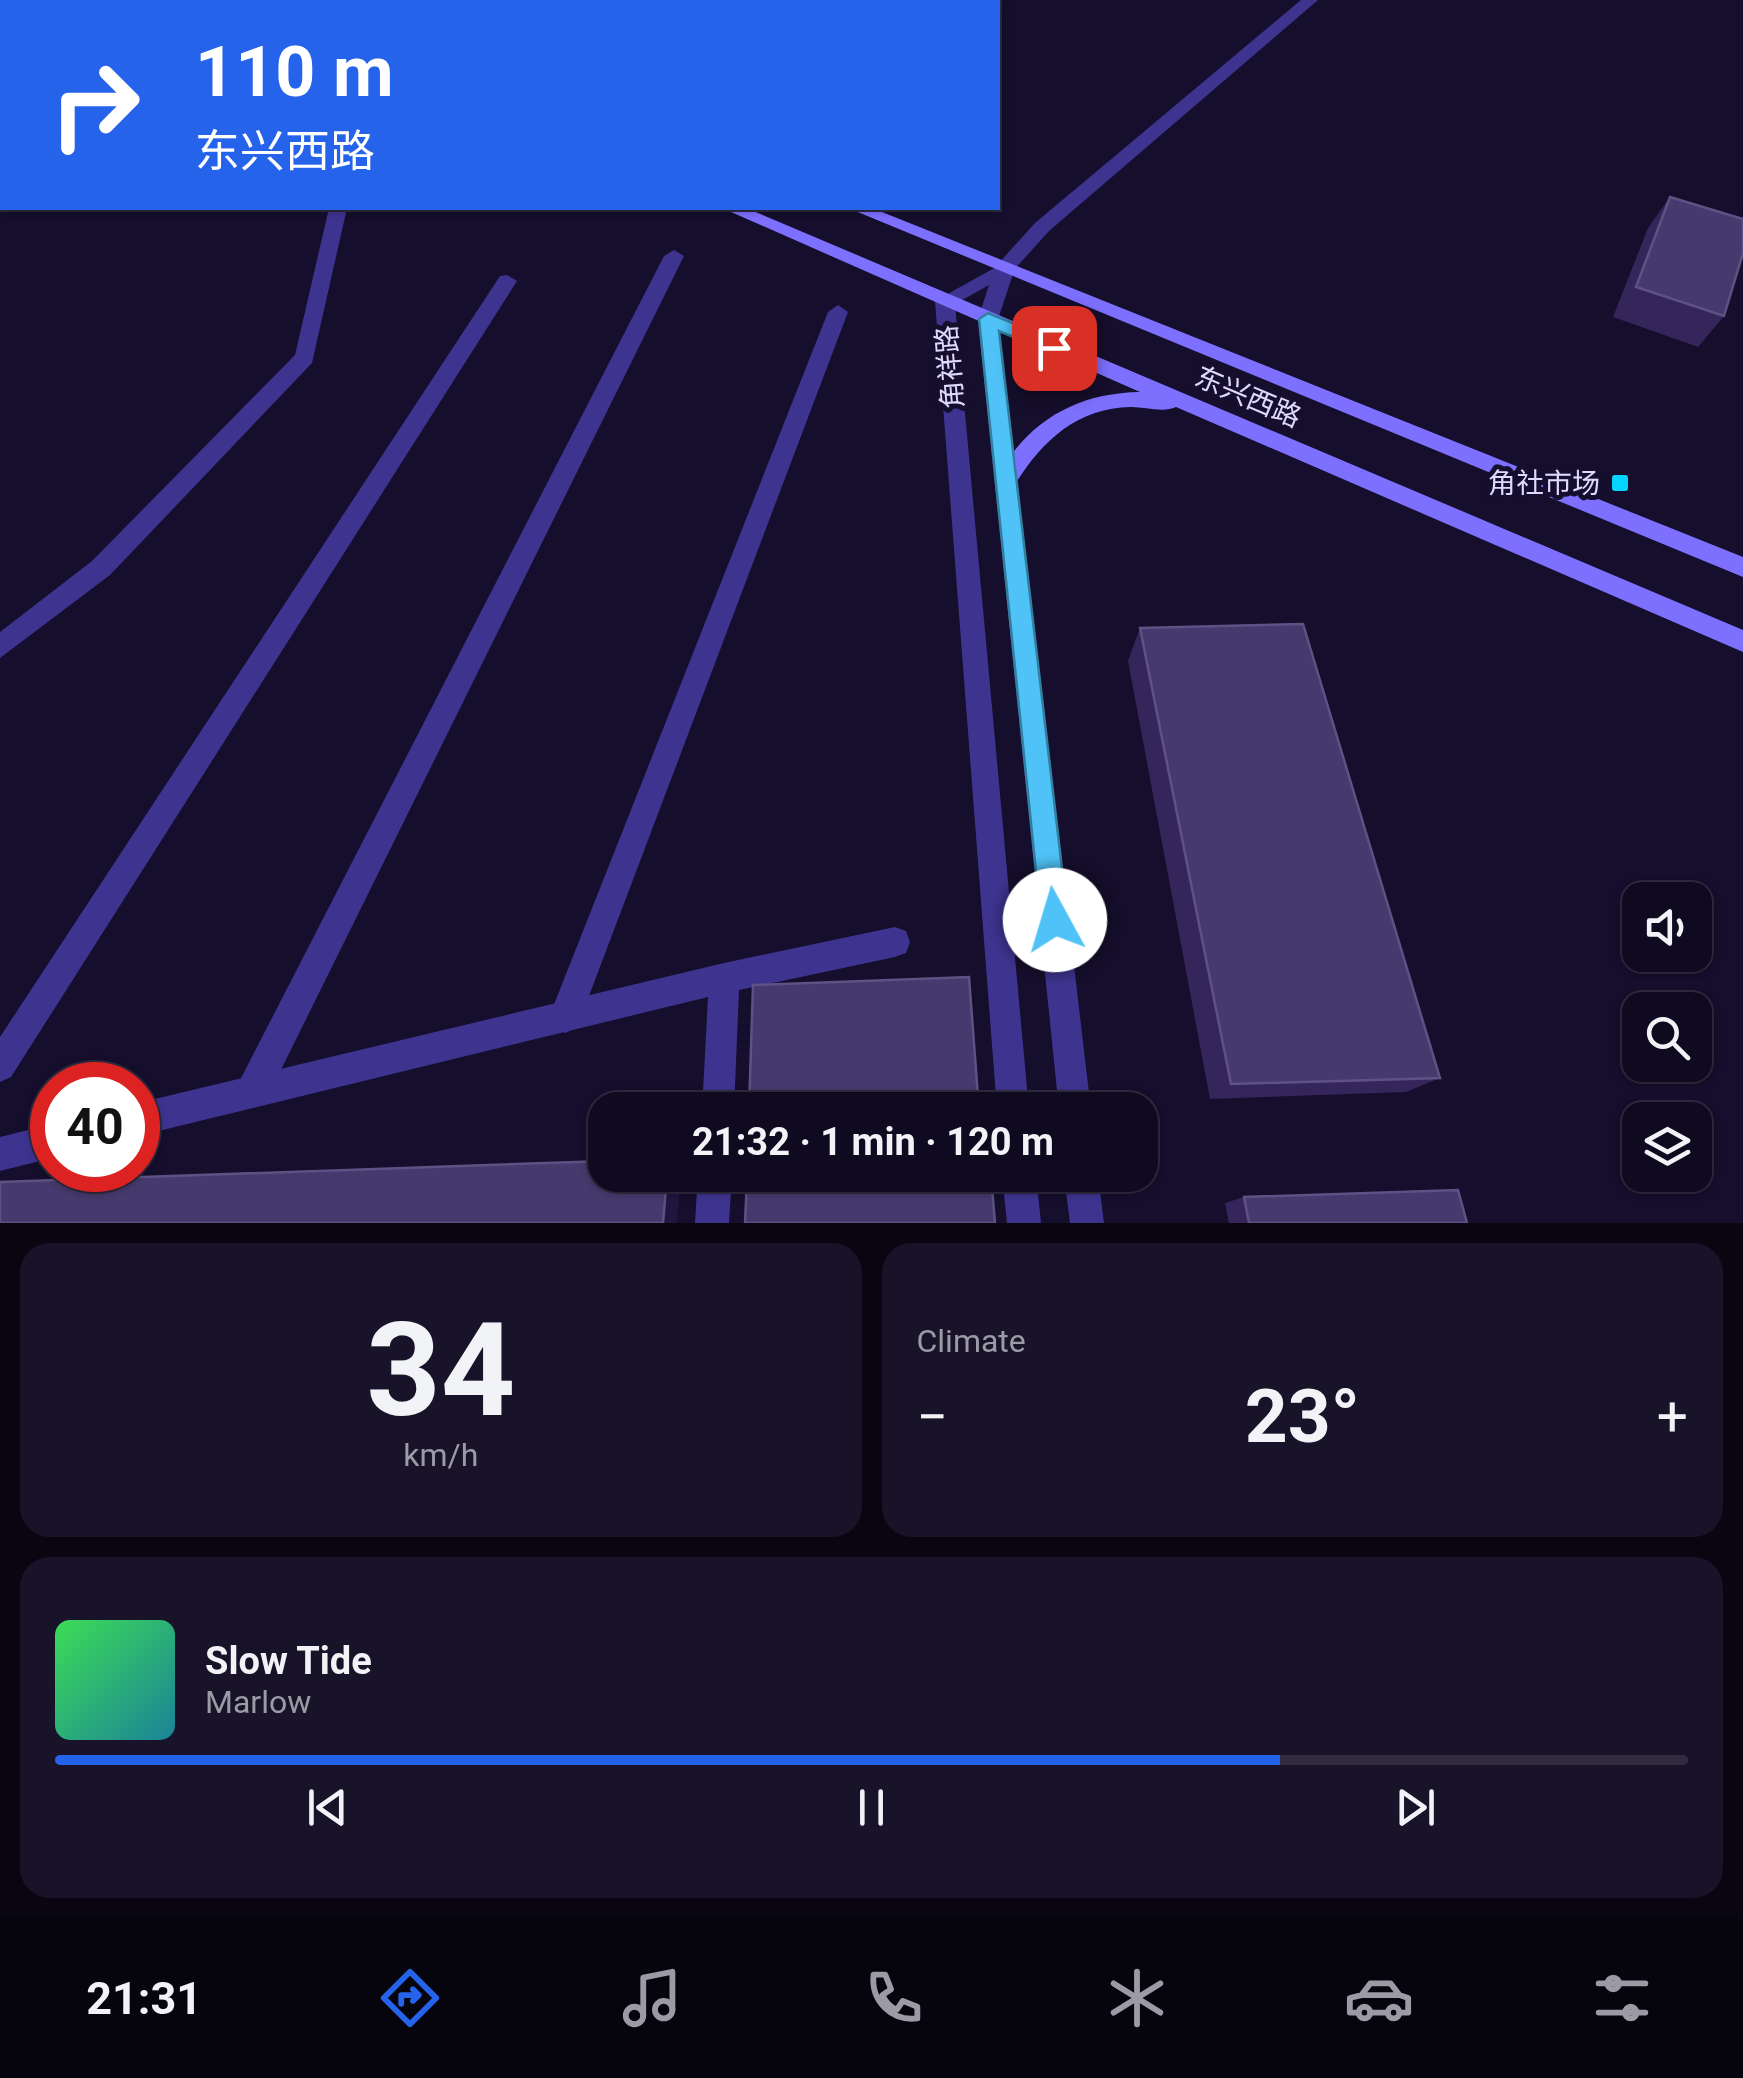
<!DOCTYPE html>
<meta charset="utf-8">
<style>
body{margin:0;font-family:Roboto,"Noto Sans SC",sans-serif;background:#19132a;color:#f1f3f6;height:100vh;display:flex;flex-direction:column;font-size:38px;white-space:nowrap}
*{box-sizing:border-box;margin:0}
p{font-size:32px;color:#9c9aa5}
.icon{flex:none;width:55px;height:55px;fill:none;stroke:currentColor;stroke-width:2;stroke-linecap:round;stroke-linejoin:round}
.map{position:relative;height:1223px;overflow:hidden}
.sheet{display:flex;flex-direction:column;gap:20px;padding:20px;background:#090612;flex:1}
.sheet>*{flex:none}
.top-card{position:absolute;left:0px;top:0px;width:1000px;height:210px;box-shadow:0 2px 8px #0004,0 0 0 2px #302b3f;background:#2563eb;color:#fff;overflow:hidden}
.controls{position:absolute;left:1622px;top:882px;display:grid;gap:20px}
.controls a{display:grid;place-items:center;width:90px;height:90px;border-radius:20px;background:#100a21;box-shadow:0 2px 8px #0004,0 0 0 2px #302b3f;font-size:50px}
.speed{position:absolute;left:30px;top:1062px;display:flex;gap:20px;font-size:50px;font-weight:700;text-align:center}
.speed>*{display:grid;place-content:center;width:130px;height:130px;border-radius:50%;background:#100a21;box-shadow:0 2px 8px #0004,0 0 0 2px #302b3f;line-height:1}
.speed .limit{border:15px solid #d22;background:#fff;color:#111}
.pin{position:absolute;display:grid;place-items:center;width:85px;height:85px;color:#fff;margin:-42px;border-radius:20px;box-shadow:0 5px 15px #0006}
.me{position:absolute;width:110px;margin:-55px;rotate:354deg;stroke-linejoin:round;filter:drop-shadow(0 0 8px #0008)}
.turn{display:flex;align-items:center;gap:35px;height:210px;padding:0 30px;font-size:45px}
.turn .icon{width:130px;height:130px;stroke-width:2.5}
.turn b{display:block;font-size:70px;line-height:85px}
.big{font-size:75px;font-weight:700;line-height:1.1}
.sheet .widget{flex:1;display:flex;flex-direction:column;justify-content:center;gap:15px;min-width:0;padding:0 35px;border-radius:30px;background:#19132a}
.sheet .dial{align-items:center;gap:0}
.dial b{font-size:130px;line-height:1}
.song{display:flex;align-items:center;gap:30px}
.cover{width:120px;height:120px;border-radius:15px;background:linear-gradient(135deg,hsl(130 70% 55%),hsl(190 70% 35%))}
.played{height:10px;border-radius:5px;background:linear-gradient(90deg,#2563eb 75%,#302b3f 75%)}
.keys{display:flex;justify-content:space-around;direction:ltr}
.heat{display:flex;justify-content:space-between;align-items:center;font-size:55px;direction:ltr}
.sheet .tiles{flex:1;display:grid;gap:20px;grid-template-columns:1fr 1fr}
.widget:last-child{grid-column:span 2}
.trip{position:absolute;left:588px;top:1092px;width:570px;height:100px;border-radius:30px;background:#100a21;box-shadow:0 2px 8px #0004,0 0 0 2px #302b3f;font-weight:700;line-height:100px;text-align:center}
.tab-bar{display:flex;height:160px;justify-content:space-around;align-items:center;background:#06040d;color:#9c9aa5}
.tab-bar .icon{width:70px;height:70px}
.tab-bar .selected{color:#2563eb}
.tab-bar b{font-size:45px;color:#f1f3f6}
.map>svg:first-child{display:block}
</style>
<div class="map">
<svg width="1743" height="1223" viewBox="0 0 1743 1223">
<rect width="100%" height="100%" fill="#150e2c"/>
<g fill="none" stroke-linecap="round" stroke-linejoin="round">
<g fill="#3e3490" fill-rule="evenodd">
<polygon points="674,250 684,256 264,1104 252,1108 240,1104 236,1092 240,1080 664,256"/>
<polygon points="507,275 517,281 11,1077 0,1082 0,1037 500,276"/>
<polygon points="838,305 848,312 581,1017 576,1028 565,1033 554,1028 549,1017 828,312"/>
</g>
<g fill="#3e3490" fill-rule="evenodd">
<polygon points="1301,0 1318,0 1049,231 1012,272 998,272 998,264 1035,223"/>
<polygon points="329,208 347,208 312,363 110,575 0,658 0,632 92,561 295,355"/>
<polygon points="895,927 906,931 910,942 906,953 895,957 739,990 734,1110 702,1110 708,997 138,1136 138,1103 724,963"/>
<polygon points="52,1124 52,1158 0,1171 0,1137"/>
<polygon points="698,1175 732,1175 729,1223 695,1223"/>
</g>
<g fill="#3e3490" fill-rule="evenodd">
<polygon points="240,0 259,0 261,2 242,2"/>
<polygon points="400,0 420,0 422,2 402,2"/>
<polygon points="1005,262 1015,268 998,319 1091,1110 1059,1110 978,319 989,285 955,304 1029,1110 997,1110 935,301"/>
<polygon points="1002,1175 1036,1175 1041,1223 1007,1223"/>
<polygon points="1064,1175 1098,1175 1104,1223 1070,1223"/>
</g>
<g fill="#7e70ff" fill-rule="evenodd">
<polygon points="293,0 312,0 314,2 295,2"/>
<polygon points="336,0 355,0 357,2 338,2"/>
<path d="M722,208h24l997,422v22l-567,-245c-13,6 -30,0 -45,0 -55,1 -90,35 -117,79h-16l-3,-6c31,-57 79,-87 145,-88z"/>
<polygon points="848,208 872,208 1743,557 1743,577"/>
</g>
</g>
<g fill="#34265b">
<polygon points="1670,197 1724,316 1698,347 1613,317 1648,228"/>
<polygon points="1140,628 1440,1078 1406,1092 1210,1099 1128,661"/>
<polygon points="1244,1197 1467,1223 1229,1223 1225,1203"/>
</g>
<polygon fill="#201441" points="667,1175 680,1175 677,1223 663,1223"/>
<g fill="#46396d" stroke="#5e5284" stroke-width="2.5">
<polygon points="1670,197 1743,219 1743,253 1724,316 1636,287"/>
<polygon points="1303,624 1440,1078 1231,1084 1140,628"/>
<polygon points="969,977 979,1110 749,1110 753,985"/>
<polygon points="605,1161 605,1175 667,1175 663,1223 0,1223 0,1182"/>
<polygon points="843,1175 991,1175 995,1223 745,1223 747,1179"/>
<polygon points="1458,1190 1467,1223 1249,1223 1244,1197"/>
</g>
<polygon fill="#4fc3f7" stroke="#337fa1" stroke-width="2.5" points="988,313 1061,343 1064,348 1054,354 999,331 1068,920 1064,930 1055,934 1045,930 1041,920 979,319"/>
<rect fill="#05d4ff" stroke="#150e2c" stroke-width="4" x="1610" y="473" width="20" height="20" rx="5"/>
<g text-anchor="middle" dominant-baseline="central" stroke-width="10" stroke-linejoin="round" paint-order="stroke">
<g font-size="28" fill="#e0d9ff" stroke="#150e2c">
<text transform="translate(950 367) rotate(-95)">角祥路</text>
<text transform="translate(1248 397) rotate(23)">东兴西路</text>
</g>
<g font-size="28" fill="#e0d9ff" stroke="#150e2c" text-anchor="end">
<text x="1600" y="483">角社市场</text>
</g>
</g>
</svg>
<div class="controls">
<a><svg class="icon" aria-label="sound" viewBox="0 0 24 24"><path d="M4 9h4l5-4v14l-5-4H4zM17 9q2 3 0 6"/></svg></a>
<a><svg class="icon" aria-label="search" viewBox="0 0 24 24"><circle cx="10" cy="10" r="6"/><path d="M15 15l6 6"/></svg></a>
<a><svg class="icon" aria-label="layers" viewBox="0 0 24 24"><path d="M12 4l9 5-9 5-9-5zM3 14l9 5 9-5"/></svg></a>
</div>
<div class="speed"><div class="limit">40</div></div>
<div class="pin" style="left:1054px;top:348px;background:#d93025"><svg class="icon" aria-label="arrive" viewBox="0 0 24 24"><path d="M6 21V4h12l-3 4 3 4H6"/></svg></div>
<svg class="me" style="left:1055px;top:920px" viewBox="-20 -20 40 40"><circle r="19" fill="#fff"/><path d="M0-13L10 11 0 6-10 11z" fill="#4fc3f7"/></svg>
<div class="trip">21:32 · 1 min · 120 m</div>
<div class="top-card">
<div class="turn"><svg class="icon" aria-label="right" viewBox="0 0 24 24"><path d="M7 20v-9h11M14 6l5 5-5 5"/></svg><div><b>110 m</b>东兴西路</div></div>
</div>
</div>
<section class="sheet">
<div class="tiles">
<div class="widget dial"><b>34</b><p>km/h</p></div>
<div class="widget"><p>Climate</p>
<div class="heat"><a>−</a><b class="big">23°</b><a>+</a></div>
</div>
<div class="widget">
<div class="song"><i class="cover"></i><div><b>Slow Tide</b><p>Marlow</p></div></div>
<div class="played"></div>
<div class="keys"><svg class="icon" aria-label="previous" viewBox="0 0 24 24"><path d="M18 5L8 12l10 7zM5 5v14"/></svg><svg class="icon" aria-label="pause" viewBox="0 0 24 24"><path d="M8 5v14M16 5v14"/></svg><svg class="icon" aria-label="next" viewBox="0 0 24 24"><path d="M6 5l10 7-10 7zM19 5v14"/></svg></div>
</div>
</div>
</section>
<nav class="tab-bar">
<b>21:31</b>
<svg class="icon selected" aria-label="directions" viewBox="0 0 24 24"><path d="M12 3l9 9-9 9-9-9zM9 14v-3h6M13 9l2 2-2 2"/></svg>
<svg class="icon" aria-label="music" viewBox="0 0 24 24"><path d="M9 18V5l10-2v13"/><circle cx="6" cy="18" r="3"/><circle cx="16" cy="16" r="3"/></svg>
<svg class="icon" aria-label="phone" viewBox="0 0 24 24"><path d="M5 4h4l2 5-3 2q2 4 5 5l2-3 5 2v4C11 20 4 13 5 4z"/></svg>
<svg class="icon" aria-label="climate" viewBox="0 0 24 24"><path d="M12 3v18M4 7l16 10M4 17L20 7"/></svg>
<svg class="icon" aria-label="car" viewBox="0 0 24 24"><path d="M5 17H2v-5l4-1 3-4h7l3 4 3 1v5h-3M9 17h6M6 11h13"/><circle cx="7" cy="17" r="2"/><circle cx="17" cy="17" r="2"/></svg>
<svg class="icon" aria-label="filters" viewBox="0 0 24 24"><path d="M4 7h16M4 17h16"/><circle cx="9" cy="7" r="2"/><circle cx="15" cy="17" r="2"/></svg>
</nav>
